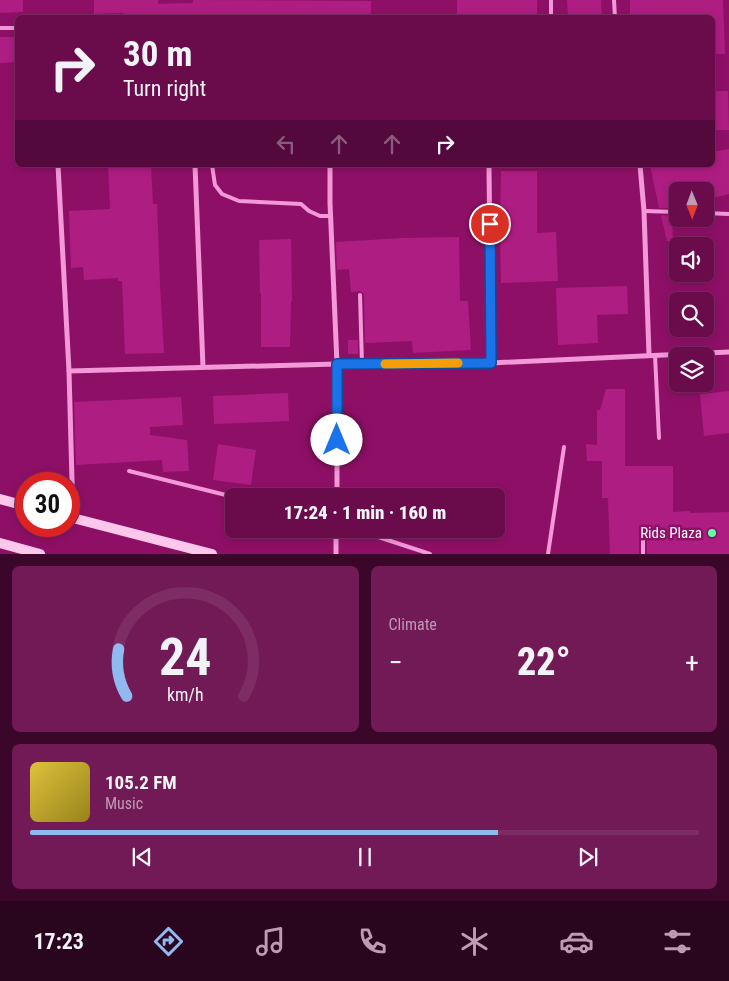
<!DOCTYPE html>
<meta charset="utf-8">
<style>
body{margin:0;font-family:"Roboto Condensed",sans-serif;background:#721a56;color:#f1f3f6;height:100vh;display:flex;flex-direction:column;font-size:19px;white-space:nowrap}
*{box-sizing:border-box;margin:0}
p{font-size:16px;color:#be9bb5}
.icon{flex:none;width:28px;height:28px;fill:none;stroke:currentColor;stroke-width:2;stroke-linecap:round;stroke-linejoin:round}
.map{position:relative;height:554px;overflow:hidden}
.drawer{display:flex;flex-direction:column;gap:12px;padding:12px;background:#3a072a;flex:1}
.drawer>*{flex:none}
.top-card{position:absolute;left:15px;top:15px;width:700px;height:152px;border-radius:8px;box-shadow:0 2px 8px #0003,0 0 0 1px #7d2c64;background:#6a0c4c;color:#f1f3f6;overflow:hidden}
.needle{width:32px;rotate:179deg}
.buttons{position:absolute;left:669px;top:182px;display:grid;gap:10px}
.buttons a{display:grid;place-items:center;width:45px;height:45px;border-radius:8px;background:#6a0c4c;box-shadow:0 2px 8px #0003,0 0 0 1px #7d2c64;font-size:25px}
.speed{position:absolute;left:15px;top:472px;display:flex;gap:10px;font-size:25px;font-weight:700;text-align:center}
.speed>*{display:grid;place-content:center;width:65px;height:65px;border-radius:50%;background:#6a0c4c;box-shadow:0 2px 8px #0003,0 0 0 1px #7d2c64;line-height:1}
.speed .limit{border:8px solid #d22;background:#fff;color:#111}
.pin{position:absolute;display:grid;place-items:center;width:42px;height:42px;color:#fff;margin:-21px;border:2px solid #fff;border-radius:50%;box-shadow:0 1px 5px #0007}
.me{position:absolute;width:55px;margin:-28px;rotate:0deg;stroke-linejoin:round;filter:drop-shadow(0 0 4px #0008)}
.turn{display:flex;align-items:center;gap:18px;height:105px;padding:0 25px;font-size:22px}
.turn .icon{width:65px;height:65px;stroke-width:2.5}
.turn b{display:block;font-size:35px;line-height:42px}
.lanes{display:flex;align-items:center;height:48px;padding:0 25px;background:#0003;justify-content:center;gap:25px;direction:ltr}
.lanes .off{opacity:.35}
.big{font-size:38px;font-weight:800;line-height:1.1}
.drawer .widget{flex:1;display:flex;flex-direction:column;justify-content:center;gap:8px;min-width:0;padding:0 18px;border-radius:8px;background:#721a56}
.drawer .dial{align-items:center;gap:0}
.dial svg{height:130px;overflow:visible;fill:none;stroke:#7d2c64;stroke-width:7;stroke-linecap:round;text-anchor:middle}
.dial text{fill:#f1f3f6;stroke:none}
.song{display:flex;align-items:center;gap:15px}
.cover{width:60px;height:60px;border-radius:8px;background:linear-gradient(135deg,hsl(50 70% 55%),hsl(50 70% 35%))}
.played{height:5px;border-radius:2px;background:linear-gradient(90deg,#90b9f0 70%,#7d2c64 70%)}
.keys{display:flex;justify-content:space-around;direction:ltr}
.heat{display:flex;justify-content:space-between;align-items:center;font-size:28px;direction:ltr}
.drawer .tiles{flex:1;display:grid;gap:12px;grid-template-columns:1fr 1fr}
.widget:last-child{grid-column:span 2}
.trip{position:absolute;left:225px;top:488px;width:280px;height:50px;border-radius:8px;background:#6a0c4c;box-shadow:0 2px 8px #0003,0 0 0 1px #7d2c64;font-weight:800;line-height:50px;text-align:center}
.menu{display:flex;height:80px;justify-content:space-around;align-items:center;background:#2a051e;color:#be9bb5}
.menu .icon{width:35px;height:35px}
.menu .active{color:#90b9f0}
.menu b{font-size:22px;color:#f1f3f6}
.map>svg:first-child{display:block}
</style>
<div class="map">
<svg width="729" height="554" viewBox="0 0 729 554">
<rect width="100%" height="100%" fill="#8e1066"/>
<g fill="#ae1d82">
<polygon points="0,0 23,0 23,12 0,13"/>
<polygon points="94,0 158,0 158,4 193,3 193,0 371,1 371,18 123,18 123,13 94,14"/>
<rect x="457" y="0" width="80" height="18"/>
<polygon points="567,0 601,0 602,18 568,18"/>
<polygon points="630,0 723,0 725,54 712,54 712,18 630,18"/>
<polygon points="0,37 18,37 18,62 0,63"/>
<polygon points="712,91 728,91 729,130 712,130"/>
<polygon points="729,149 729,194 705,200 705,191 678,191 678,206 672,208 659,208 650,165 712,165 712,152"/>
<polygon points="108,165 151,165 153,204 157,204 160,285 164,353 125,354 122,281 118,281 118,278 84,280 83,267 71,268 69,211 110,209"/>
<polygon points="501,171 537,171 537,233 556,232 558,281 501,283 500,234"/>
<polygon points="661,215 672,216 673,241 667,241"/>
<polygon points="459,237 460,301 468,301 471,350 413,353 412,341 365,343 364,294 360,291 351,292 349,269 337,270 336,242 404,238"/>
<polygon points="291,239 292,301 291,301 290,347 261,347 261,293 260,293 259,240"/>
<polygon points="627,286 628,314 597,315 598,343 558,345 556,288"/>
<rect x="348" y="340" width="10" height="14"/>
<polygon points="606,389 625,389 625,466 673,466 673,512 690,511 690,513 729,512 729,554 647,554 647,538 643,534 641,535 639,538 639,554 610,554 608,498 602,498 602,461 587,461 586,444 597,445 597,410 600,410"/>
<polygon points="729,391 729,433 704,436 700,394"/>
<polygon points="288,393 289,421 214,424 213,396"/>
<polygon points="181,397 183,425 150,427 150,435 187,440 189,471 163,472 162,460 76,465 74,402"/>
<polygon points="218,444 256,450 251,485 213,480"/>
</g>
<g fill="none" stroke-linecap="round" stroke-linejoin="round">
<g stroke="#f398d8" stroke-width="4">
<polyline points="551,0 551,18"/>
<polyline points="614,0 615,18"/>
<polyline points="0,28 18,28"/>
<polyline points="212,165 215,185 222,194 239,201 301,204 309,211 320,216 331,216"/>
<polyline points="644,211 678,212"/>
<polyline points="705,213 729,214"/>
<polyline points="360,295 362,364"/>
<polyline points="655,355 659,438"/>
<polyline points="129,471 234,497"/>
<polyline points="354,529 430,554"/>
<polyline points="643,538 643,554"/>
<polyline points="548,554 564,447"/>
</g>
<g stroke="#f398d8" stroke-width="5">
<polyline points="58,165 69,371 73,517"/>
<polyline points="195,165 203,367"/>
<polyline points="330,165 330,203 337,364 337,496"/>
<polyline points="489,165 491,363"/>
<polyline points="640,165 644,211 649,355"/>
<polyline points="69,371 337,364 491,363 729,352"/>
<polyline points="336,554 336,529"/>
</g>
<g stroke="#fdc7ec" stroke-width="10">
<polyline points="0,499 26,506"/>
<polyline points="69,517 212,554"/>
<polyline points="0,543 40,554"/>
</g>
</g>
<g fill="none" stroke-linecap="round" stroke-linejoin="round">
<g stroke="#114b97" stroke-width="12">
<polyline id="route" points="337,440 337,364 491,363 490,224"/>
</g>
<use href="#route" stroke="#1a73e8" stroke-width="9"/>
<polyline stroke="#f59e0b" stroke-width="9" points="385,364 458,363"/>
</g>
<circle fill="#5affa6" stroke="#8e1066" stroke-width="2" cx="712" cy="533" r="5"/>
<g text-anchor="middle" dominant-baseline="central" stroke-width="5" stroke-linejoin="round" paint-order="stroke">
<g font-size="15" fill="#fff" stroke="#8e1066" text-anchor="end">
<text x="702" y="533">Rids Plaza</text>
</g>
</g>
</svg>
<div class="buttons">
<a><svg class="needle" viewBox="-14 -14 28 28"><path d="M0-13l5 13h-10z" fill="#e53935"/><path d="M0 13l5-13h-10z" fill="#be9bb5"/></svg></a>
<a><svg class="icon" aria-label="sound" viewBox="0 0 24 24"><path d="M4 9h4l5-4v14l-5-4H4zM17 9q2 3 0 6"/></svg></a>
<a><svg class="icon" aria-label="search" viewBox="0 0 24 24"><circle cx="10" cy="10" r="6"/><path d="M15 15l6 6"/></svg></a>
<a><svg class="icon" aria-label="layers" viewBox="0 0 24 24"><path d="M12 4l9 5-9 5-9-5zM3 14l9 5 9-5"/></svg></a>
</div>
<div class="speed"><div class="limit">30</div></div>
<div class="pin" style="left:490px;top:224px;background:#d93025"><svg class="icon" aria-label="arrive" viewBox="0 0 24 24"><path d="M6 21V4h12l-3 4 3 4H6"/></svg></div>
<svg class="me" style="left:337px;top:440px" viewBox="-20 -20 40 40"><circle r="19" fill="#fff"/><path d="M0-13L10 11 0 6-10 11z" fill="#1a73e8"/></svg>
<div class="trip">17:24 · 1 min · 160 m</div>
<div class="top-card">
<div class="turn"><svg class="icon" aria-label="right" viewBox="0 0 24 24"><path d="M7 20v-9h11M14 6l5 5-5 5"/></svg><div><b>30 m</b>Turn right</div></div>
<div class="lanes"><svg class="icon off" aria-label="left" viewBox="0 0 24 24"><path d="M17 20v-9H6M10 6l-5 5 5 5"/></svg><svg class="icon off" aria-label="ahead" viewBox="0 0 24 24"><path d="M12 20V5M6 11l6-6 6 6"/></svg><svg class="icon off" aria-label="ahead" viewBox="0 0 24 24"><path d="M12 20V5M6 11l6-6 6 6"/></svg><svg class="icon" aria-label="right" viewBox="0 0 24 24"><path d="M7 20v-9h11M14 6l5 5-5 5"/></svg></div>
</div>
</div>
<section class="drawer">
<div class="tiles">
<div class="widget dial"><svg viewBox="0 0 100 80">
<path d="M14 69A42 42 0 1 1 86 69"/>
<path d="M14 69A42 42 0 0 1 9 40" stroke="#90b9f0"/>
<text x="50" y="56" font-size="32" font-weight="700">24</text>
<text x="50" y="72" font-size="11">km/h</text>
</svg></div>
<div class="widget"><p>Climate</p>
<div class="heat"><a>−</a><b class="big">22°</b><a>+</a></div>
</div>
<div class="widget">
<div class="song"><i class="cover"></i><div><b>105.2 FM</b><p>Music</p></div></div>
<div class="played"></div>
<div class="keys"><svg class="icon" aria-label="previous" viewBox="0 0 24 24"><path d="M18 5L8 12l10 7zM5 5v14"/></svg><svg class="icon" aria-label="pause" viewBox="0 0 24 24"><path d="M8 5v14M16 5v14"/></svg><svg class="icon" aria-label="next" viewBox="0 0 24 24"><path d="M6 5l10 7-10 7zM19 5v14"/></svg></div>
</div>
</div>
</section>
<nav class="menu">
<b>17:23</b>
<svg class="icon active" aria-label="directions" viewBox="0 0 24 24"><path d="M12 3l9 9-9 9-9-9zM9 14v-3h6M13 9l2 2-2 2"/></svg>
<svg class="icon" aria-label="music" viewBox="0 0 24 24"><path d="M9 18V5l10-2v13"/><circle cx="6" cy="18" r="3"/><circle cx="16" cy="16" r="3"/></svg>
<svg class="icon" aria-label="phone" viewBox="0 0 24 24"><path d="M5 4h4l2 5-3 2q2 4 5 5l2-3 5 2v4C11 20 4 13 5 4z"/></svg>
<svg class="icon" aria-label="climate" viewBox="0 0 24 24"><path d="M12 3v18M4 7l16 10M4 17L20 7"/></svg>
<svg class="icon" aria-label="car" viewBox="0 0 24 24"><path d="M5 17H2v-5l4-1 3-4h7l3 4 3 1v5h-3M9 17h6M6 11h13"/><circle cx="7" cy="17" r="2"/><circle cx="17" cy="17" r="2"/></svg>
<svg class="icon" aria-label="filters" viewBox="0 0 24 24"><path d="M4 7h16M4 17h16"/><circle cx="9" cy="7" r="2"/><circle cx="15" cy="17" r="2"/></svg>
</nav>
